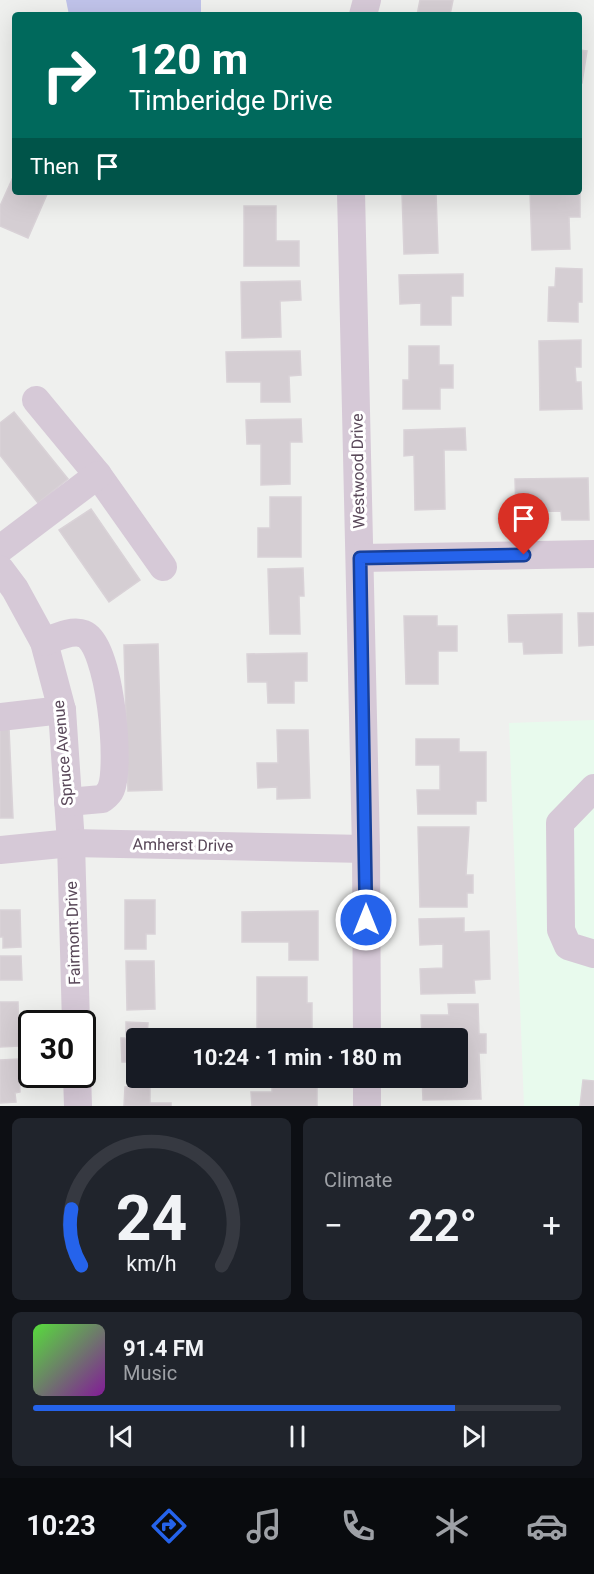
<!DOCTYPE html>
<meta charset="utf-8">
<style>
body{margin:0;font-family:Roboto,sans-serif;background:#20242c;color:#f1f3f6;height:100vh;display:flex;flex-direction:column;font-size:22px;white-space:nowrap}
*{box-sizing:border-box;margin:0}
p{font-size:20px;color:#9ea1a6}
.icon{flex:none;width:33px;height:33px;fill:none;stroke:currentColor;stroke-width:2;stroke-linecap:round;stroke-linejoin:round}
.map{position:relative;height:1106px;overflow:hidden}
.panel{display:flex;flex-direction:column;gap:12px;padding:12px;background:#0d0f14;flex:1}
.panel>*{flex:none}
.guide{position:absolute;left:12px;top:12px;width:570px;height:183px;border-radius:6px;box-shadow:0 6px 24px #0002;background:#00695c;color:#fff;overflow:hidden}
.speed{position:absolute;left:18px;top:1010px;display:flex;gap:12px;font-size:30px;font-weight:700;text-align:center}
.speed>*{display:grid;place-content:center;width:78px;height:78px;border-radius:50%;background:#171b24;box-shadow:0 6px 24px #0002;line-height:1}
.speed .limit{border:3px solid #111;border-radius:9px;background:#fff;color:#111}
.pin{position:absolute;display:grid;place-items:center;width:51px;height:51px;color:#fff;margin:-62px -26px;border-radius:50% 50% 50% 0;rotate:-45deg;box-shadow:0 0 6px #0007}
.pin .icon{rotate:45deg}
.me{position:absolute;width:66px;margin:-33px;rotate:0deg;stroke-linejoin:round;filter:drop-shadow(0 0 4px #0008)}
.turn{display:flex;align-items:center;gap:21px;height:126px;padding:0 18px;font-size:27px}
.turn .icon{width:78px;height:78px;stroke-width:2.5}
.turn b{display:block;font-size:42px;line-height:51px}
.then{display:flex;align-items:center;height:57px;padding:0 18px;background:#0003;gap:12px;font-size:22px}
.big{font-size:45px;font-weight:700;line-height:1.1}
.panel .widget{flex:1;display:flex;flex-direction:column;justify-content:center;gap:9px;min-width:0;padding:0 21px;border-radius:9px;background:#20242c}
.panel .dial{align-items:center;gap:0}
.dial svg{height:156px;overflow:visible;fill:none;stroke:#363941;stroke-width:7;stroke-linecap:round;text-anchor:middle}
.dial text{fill:#f1f3f6;stroke:none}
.song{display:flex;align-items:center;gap:18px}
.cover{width:72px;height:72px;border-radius:9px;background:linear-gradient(135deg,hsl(110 70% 55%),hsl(290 70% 35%))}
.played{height:6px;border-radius:3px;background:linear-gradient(90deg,#2563eb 80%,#363941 80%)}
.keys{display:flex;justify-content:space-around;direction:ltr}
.heat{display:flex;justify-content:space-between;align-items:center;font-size:33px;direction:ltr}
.panel .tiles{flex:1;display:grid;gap:12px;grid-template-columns:1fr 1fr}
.widget:last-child{grid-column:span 2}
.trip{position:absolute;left:126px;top:1028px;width:342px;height:60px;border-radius:6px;background:#171b24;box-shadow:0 6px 24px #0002;font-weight:700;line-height:60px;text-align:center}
.dock{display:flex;height:96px;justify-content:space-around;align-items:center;background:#090b0e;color:#9ea1a6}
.dock .icon{width:42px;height:42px}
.dock .active{color:#2563eb}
.dock b{font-size:27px;color:#f1f3f6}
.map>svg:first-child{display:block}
</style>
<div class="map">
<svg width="594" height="1106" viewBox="0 0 594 1106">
<rect width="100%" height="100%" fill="#eff0ee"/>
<polygon fill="#e8faed" points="594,720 594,1106 524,1106 509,723"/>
<polygon fill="#c0c3ea" points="66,0 201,0 201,15 69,15"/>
<g fill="#d5ced3" stroke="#d9d2d7" stroke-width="1.5">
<polygon points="420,0 453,0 450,15 417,15"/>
<polygon points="579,50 587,51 582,83 579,83"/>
<polygon points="14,175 15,192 48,192 28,238 0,226 0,206"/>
<polygon points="580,190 580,217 569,217 570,249 532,250 530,192"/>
<polygon points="436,192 438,253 404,254 402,193"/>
<polygon points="244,206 276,206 276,241 299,241 299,266 244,266"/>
<polygon points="556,268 582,269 582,302 578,302 578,322 548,321 549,287 555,287"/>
<polygon points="463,274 463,296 451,296 451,325 421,325 421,303 400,304 399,275"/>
<polygon points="300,281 301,300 280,301 281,337 242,338 241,282"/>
<polygon points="581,340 581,367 575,367 576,382 581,382 582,409 540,410 539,341"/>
<polygon points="409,346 439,346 439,365 453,365 453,388 440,388 440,409 403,409 403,380 409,380"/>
<polygon points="300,351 301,375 289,376 290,402 261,402 261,382 227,382 226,352"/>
<polygon points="14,412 68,479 38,503 0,455 0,423"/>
<polygon points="301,419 302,442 290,442 290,484 261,485 261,444 247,444 246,420"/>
<polygon points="465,428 466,450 444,450 445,509 415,510 414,455 404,456 404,430"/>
<polygon points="588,478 589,520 562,520 561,511 516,512 515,479"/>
<polygon points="270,497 301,497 301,557 258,557 258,528 270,528"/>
<polygon points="91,509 140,580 109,602 59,530"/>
<polygon points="303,568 304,596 299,596 300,634 270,634 268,569"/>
<polygon points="578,613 594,613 594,645 579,646"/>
<polygon points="562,614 562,653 524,654 523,642 509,642 508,615"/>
<polygon points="404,616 437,616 437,626 457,626 457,651 438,651 438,684 406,684"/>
<polygon points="158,644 162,790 128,791 124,645"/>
<polygon points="307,653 307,681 294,681 294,703 268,703 267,682 248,682 247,654"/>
<polygon points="0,728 9,728 13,818 0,818"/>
<polygon points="277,730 308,730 310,798 277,799 277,787 258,788 257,763 278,763"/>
<polygon points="416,739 459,739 459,752 486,752 486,801 476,801 476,814 418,814 417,790 440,790 440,765 416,765"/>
<polygon points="418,827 469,827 466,875 473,875 473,893 467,893 467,907 420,907"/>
<polygon points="125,900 155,900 155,934 146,934 146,949 125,949"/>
<polygon points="0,910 20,910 21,947 3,948 3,937 0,937"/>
<polygon points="318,911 318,960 289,960 289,942 242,942 242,912"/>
<polygon points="464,918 464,932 489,931 490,979 474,980 475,993 421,994 420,969 443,968 443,944 420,945 419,919"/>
<polygon points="0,956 21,956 22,980 0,980"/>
<polygon points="126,961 154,961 155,1009 127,1010"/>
<polygon points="257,977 307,977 307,1003 312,1003 312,1033 316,1033 316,1038 257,1038"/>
<polygon points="0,1002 18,1002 19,1046 0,1047"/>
<polygon points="448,1004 478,1004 479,1034 486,1034 486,1053 479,1053 481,1099 423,1100 422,1077 458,1077 458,1038 422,1038 421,1015 449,1015"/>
<polygon points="126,1022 148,1023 147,1036 126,1036"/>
<polygon points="121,1038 136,1038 136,1071 129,1071 129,1062 122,1062"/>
<polygon points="19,1059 20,1092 15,1093 16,1102 0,1103 0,1060"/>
<polygon points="583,1080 594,1081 594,1106 580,1106"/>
<polygon points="317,1082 317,1106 252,1106 251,1092 272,1092 272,1083"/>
<polygon points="125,1087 150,1087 150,1103 171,1103 171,1106 124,1106"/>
</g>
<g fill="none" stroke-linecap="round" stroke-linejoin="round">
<g stroke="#d6c9d7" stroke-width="28">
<polyline points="363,15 367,0"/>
<polyline points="351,192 366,849 367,1038"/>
<polyline points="36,400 98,475 163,567"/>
<polyline points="0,549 98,475"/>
<polyline points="360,558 594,554"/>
<polyline points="0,569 15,589 44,642 62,710 71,843 76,1023"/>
<path d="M44,642c11,-4 28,-13 40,-8 26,10 37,131 27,155 -2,5 -5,7 -9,10l-34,3"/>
<polyline points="0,717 62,710"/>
<polyline points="594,788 560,823 561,930 568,946 594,954"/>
<polyline points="0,850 71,843 366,849"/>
<polyline points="77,1074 78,1106"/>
<polyline points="367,1077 367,1106"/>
</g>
</g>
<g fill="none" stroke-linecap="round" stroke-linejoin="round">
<g stroke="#184099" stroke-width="15">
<polyline id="route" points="366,920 360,558 524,555"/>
</g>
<use href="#route" stroke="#2563eb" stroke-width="10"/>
</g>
<g text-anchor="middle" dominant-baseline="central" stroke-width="6" stroke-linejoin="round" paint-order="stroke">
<g font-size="16" fill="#594859" stroke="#fff">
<text transform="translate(358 471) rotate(-91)">Westwood Drive</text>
<text transform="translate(63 753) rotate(-95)">Spruce Avenue</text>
<text transform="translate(183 845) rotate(1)">Amherst Drive</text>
<text transform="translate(73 933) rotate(-92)">Fairmont Drive</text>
</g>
</g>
</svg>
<div class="speed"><div class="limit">30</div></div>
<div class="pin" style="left:524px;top:555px;background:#d93025"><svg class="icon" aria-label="arrive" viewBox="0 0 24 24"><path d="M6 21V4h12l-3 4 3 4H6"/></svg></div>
<svg class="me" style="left:366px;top:920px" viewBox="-20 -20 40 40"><circle r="17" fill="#2563eb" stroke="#fff" stroke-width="3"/><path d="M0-11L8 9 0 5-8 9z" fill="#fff"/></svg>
<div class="trip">10:24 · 1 min · 180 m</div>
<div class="guide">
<div class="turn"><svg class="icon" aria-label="right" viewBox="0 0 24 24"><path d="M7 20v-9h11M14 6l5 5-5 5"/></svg><div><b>120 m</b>Timberidge Drive</div></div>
<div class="then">Then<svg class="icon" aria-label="arrive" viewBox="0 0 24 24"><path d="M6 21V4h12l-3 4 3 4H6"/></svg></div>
</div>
</div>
<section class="panel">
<div class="tiles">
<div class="widget dial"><svg viewBox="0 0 100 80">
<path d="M14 69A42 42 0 1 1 86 69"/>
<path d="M14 69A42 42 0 0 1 9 40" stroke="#2563eb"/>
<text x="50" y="56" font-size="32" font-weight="700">24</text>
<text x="50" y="72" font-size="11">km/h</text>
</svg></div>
<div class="widget"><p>Climate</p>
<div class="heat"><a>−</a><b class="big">22°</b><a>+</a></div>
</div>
<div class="widget">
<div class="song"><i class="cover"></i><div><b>91.4 FM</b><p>Music</p></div></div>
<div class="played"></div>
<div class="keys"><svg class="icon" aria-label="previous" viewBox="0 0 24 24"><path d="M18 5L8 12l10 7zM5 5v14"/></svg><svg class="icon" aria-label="pause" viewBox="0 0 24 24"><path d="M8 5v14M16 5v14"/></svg><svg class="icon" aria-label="next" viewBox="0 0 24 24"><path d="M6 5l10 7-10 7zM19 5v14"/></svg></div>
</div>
</div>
</section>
<nav class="dock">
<b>10:23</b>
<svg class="icon active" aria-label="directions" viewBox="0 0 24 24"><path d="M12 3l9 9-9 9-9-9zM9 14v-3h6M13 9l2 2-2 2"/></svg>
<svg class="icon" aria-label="music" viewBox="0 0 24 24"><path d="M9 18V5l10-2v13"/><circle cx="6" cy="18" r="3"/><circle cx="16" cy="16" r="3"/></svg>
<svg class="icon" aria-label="phone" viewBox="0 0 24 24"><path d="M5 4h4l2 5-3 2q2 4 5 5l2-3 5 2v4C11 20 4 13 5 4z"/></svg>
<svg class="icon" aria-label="climate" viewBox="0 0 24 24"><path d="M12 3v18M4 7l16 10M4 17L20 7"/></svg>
<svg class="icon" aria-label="car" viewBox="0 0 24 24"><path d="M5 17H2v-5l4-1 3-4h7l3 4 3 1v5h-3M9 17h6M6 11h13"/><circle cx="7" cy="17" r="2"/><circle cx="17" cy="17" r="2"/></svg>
</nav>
